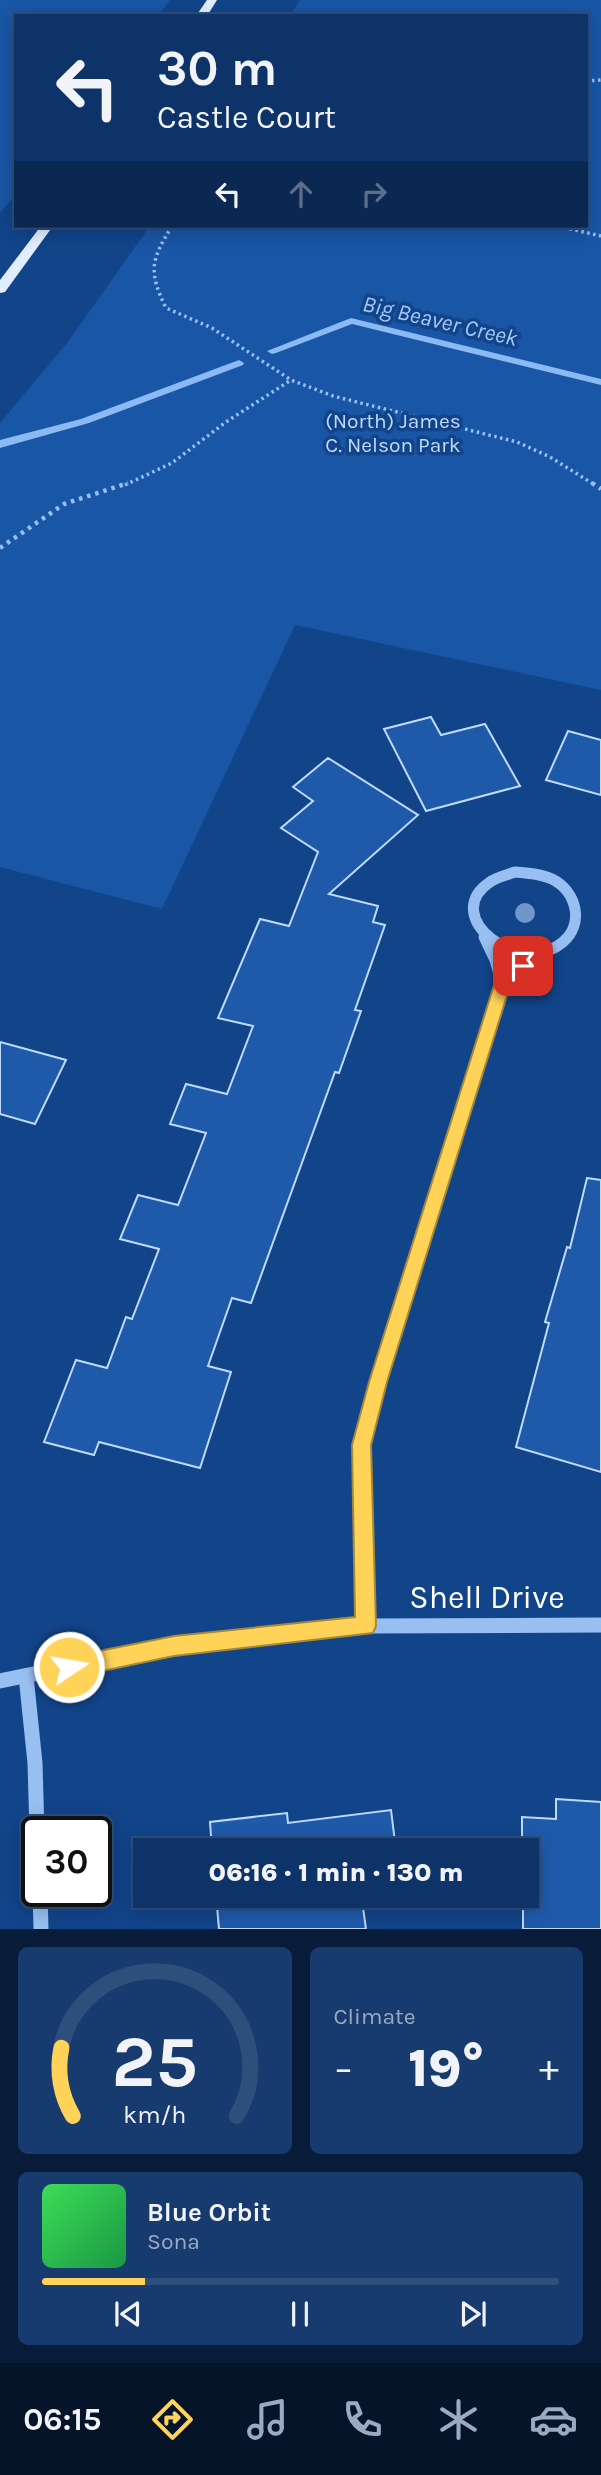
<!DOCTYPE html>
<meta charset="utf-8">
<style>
body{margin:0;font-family:Karla,sans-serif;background:#173b6e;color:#f1f3f6;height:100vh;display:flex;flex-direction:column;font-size:26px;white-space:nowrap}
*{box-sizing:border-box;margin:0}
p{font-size:23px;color:#9baac0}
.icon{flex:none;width:38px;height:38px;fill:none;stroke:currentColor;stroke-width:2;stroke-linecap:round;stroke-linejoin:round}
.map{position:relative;height:1929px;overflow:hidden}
.side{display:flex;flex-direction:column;gap:18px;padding:18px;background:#081c39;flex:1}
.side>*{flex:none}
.top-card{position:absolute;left:14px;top:14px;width:574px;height:214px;border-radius:0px;box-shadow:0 4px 18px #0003,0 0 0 2px #2e4e7c;background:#0e3368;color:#f1f3f6;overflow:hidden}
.speed{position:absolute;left:21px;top:1816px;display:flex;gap:14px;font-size:35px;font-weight:700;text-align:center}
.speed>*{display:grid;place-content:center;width:91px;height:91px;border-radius:50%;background:#0e3368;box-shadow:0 4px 18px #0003,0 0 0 2px #2e4e7c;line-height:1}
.speed .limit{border:4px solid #111;border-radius:10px;background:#fff;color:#111}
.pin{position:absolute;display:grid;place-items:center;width:60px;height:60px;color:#fff;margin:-30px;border-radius:14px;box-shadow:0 4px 10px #0006}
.me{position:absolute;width:77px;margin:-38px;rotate:78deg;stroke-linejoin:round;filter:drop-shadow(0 0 5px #0008)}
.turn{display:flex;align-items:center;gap:24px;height:147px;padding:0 28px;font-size:32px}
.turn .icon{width:91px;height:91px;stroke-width:2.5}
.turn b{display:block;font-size:49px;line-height:60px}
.lanes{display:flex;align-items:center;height:66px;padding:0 28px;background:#0003;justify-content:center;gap:35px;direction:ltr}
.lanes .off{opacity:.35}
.big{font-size:52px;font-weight:800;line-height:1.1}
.side .tile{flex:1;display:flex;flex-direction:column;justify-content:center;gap:10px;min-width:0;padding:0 24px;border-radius:10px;background:#173b6e}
.side .dial{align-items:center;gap:0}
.dial svg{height:182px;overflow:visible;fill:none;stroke:#2e4e7c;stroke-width:7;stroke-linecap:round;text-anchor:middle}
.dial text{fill:#f1f3f6;stroke:none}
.song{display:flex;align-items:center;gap:21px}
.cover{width:84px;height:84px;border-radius:10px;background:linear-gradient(135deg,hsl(130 70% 55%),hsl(140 70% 35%))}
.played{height:7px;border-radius:4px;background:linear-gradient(90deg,#ffd258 20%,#2e4e7c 20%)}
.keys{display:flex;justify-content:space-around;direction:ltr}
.heat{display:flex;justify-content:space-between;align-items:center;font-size:38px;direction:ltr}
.side .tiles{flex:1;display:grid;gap:18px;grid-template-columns:1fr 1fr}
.tile:last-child{grid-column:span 2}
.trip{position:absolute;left:133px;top:1838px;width:406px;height:70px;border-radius:0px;background:#0e3368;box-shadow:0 4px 18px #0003,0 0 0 2px #2e4e7c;font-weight:800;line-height:70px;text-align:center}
.menu{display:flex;height:112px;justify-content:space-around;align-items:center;background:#06142a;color:#9baac0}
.menu .icon{width:49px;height:49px}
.menu .current{color:#ffd258}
.menu b{font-size:32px;color:#f1f3f6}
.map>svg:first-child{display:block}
</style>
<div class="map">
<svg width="601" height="1929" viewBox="0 0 601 1929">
<rect width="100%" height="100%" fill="#12448a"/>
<g fill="#1956a5">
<polygon points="0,0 170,0 158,16 16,16 16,194 0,213"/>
<polygon points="300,0 601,0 601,690 295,625 162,909 0,867 0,423 67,343 150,226 586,226 586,16 290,16"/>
</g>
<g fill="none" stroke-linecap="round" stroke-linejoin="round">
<g fill="#8ab9f4" fill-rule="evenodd">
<polygon points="351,318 601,379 601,385 352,324 276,353 272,354 267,351"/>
<polygon points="239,360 244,363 243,365 89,423 0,448 0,440 81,419"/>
</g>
</g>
<g fill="#1f5aaa" stroke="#bfdafc" stroke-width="2">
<polygon points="431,717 441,735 485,724 520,786 426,811 384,729"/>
<polygon points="568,731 601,740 601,795 546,780"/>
<polygon points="328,758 418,815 329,894 378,906 373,922 385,925 355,1010 361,1011 339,1073 335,1072 251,1303 232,1298 208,1366 231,1372 200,1468 99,1442 94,1455 44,1442 76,1360 107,1368 126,1317 132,1319 159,1249 120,1239 138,1195 178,1205 206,1133 170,1124 186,1084 227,1094 253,1026 218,1018 260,919 289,926 318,852 281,828 313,801 293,787"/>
<polygon points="0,1042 66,1060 35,1124 0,1114"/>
<polygon points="587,1178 601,1180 601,1472 516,1447 549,1323 545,1322 567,1247 570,1248"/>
<polygon points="556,1799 601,1802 601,1929 523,1929 523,1895 527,1895 527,1850 522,1850 522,1817 556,1819"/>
<polygon points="391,1810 396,1850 212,1850 210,1822 287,1813 288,1823"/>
<polygon points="216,1895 399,1895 362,1900 366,1929 219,1929"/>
</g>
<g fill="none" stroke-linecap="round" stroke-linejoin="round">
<g stroke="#98bff1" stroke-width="3.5" stroke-dasharray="2.5 3.5" stroke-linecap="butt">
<polyline points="586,81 601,80"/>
<path d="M172,226c-21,34 -24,45 -6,82l46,20 79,52 42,16 184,46 33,15 45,28"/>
<polyline points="558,226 601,236"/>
<polyline points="125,485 172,463 226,422 291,380"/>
</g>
<g stroke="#98bff1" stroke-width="4.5" stroke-dasharray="3.5 5" stroke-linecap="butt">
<polyline points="592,483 601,489"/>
<polyline points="0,548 64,504 128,483"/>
</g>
<g stroke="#98bff1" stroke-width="11">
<path d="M515,872c13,1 26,2 37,7 24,12 33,44 11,63 -42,36 -125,-25 -73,-60 7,-5 17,-7 25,-10z"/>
<polyline points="484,937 495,960 502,985"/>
<polyline points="462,1114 502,985 548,950"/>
</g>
<g stroke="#98bff1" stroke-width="15">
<polyline points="366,1626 362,1445 378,1382 462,1112"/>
<polyline points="26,1676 35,1763 37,1832"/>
<polyline points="0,1681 174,1645 366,1626 601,1625"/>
<polyline points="40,1892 41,1929"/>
</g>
<g fill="#e2edff" fill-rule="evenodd">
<polygon points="207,0 217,0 207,16 196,16"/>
<polygon points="41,226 53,226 5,292 0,293 0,280"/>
</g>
</g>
<circle fill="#7196c9" cx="525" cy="913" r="10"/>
<polygon fill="#ffd258" stroke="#a68839" stroke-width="2" points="523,960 531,966 509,989 387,1382 371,1445 376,1626 373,1633 174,1656 69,1678 62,1675 59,1667 62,1660 69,1657 174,1636 355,1617 352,1445 369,1382 494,985 518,962"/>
<g text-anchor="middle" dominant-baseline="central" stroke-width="7" stroke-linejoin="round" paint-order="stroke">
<g font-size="21" fill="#bfdafc" stroke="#12448a">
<text x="393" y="421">(North) James<tspan x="393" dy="24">C. Nelson Park</tspan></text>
</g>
<g font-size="23" font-style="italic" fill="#a4c9f8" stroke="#12448a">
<text transform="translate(440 321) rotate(13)">Big Beaver Creek</text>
</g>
<g font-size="32" fill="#fff" stroke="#12448a">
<text x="487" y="1597">Shell Drive</text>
</g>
</g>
</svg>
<div class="speed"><div class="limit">30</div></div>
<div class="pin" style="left:523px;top:966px;background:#d93025"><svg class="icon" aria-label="arrive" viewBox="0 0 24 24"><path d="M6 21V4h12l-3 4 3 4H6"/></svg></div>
<svg class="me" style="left:69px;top:1667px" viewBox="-20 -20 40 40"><circle r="17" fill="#ffd258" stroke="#fff" stroke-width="3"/><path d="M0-11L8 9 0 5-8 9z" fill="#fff"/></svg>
<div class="trip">06:16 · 1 min · 130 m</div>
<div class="top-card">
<div class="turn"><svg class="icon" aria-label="left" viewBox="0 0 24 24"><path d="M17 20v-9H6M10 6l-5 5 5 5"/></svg><div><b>30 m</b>Castle Court</div></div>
<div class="lanes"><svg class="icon" aria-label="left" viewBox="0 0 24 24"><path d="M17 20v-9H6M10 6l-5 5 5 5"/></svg><svg class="icon off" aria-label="ahead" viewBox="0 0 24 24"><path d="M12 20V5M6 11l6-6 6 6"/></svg><svg class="icon off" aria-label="right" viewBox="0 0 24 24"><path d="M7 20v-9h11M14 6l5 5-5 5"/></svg></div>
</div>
</div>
<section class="side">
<div class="tiles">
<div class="tile dial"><svg viewBox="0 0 100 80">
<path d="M14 69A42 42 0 1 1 86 69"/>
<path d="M14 69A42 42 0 0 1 9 39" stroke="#ffd258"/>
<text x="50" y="56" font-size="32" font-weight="700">25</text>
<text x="50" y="72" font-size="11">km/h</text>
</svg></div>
<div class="tile"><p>Climate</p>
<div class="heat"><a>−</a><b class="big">19°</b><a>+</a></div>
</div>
<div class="tile">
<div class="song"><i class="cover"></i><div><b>Blue Orbit</b><p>Sona</p></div></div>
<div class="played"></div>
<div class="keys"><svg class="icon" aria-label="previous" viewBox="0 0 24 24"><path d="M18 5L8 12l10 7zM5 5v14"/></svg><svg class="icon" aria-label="pause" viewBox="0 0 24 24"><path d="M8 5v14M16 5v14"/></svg><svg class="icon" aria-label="next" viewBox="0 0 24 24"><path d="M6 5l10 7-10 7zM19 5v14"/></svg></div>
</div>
</div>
</section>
<nav class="menu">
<b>06:15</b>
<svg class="icon current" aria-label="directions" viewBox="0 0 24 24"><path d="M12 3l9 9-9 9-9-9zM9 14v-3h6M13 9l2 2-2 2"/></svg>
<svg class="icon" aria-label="music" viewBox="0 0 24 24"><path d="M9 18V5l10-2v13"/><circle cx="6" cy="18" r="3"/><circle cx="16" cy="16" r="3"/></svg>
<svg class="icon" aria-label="phone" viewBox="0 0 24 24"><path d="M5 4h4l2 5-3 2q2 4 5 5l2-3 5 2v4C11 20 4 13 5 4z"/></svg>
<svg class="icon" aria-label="climate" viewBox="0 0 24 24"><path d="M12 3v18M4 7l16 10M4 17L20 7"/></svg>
<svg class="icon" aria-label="car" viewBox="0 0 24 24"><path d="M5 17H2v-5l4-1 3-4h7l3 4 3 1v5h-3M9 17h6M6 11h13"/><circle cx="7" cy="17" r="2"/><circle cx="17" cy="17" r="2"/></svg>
</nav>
